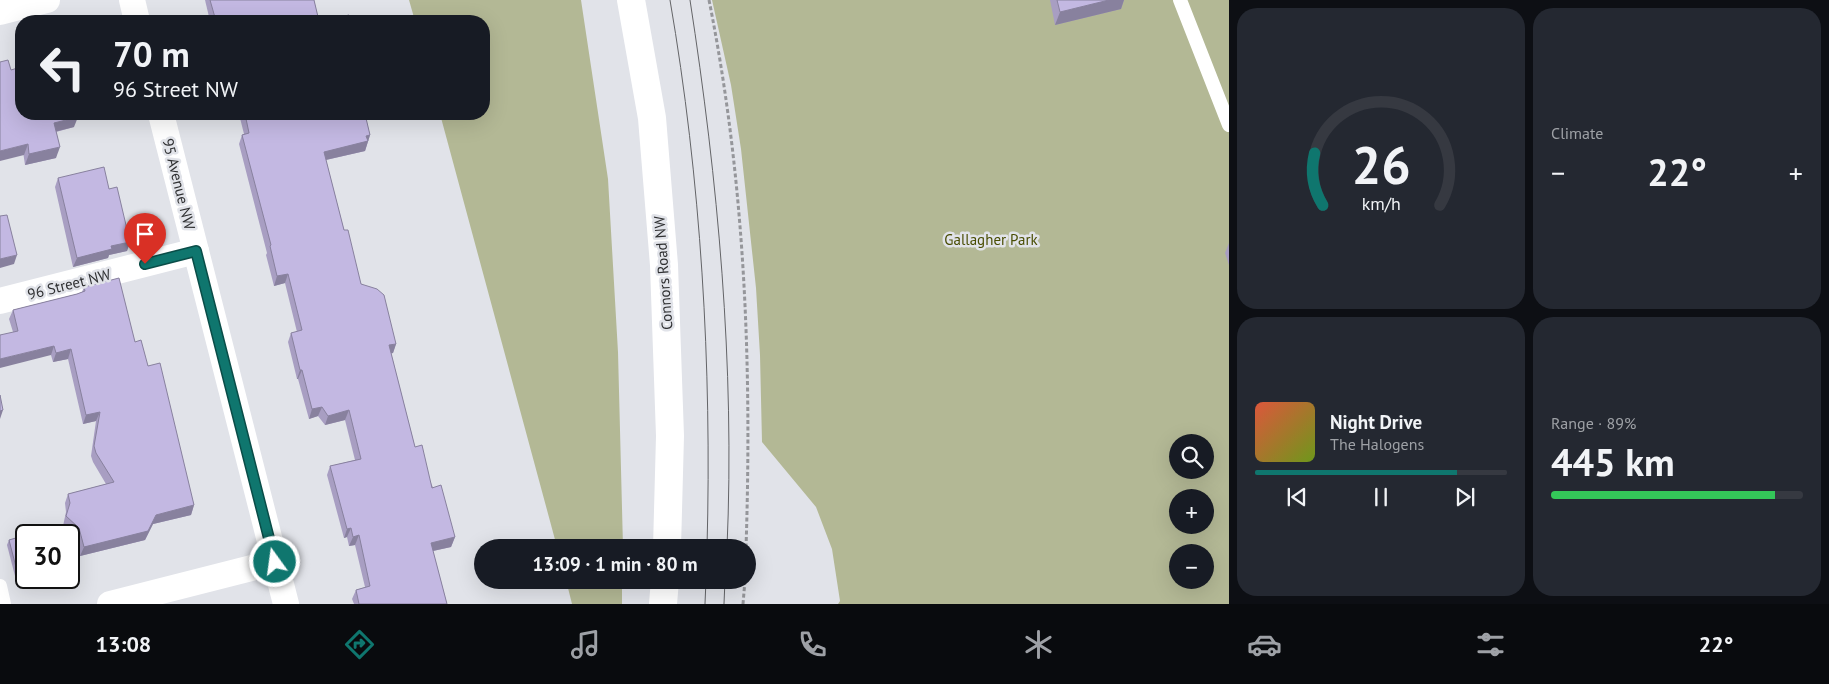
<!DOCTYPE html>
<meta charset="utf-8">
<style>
body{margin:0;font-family:"PT Sans",sans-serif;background:#242831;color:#f1f3f6;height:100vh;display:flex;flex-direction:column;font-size:19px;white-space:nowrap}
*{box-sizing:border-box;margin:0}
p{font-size:16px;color:#9ea1a6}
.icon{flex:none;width:28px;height:28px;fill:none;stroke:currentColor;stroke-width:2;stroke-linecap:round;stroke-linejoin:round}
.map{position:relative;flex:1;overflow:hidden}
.drawer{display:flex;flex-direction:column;gap:8px;padding:8px;background:#0d0f14;width:600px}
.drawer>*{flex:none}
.top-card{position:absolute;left:15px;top:15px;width:475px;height:105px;border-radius:20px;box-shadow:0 5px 20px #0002;background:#171b24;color:#f1f3f6;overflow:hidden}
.fabs{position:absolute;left:1169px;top:434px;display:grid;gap:10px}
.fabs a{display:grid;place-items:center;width:45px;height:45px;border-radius:50%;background:#171b24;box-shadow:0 5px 20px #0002;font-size:25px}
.speed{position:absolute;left:15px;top:524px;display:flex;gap:10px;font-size:25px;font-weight:700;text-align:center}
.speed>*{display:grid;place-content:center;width:65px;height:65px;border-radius:50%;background:#171b24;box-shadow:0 5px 20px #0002;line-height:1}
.speed .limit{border:2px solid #111;border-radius:8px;background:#fff;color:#111}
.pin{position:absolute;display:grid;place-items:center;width:42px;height:42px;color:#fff;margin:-51px -21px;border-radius:50% 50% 50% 0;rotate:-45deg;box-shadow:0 0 5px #0007}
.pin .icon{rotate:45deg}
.me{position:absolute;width:55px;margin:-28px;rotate:346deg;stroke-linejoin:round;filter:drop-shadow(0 0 4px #0008)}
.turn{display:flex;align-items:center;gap:18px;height:105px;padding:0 15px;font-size:22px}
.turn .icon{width:65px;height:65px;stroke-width:2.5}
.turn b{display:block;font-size:35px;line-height:42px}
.big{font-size:38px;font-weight:800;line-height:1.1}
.drawer .widget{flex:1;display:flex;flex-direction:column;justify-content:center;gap:8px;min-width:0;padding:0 18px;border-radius:20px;background:#242831}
.drawer .dial{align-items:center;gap:0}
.dial svg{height:130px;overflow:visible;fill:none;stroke:#363941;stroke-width:7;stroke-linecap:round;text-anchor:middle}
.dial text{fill:#f1f3f6;stroke:none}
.song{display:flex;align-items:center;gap:15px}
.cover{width:60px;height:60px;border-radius:8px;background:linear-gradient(135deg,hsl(10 70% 55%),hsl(80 70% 35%))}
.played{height:5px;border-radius:2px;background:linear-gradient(90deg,#0f766e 80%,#363941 80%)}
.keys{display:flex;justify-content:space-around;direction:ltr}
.heat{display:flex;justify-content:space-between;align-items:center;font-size:28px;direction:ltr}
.charge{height:8px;border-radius:4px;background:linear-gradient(90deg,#34c759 89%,#363941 0)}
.drawer .tiles{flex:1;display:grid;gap:8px;grid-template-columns:repeat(2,1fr)}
.trip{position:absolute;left:474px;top:539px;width:282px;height:50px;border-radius:25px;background:#171b24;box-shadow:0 5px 20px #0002;font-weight:800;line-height:50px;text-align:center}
.menu{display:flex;height:80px;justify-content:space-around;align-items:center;background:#090b0e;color:#9ea1a6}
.menu .icon{width:35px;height:35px}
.menu .current{color:#0f766e}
.menu b{font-size:22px;color:#f1f3f6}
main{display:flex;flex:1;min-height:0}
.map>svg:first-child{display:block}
</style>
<main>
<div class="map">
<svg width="1229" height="604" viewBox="0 0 1229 604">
<rect width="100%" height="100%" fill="#e1e3e9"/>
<g fill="#b3b895" fill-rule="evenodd">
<polygon points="409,0 581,0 608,179 618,352 623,547 557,547 440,114 484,114 484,21 415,21"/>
<path d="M712,0h517v604h-391l2,-3 -8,-52 -16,-42 -54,-65 -2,-87 -4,-67 -15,-139 -10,-64zM1178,442h27v28h-27zM1178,498h27v27h-27zM1178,552h27v28h-27z"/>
<polygon points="566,580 622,580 622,604 572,604"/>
</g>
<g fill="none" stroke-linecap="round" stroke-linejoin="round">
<g stroke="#95969a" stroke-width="3" stroke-dasharray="4 2.5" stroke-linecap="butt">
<path d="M709,0c36,180 43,364 37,548"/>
<polyline points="743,604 745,580"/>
</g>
<g stroke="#fff" stroke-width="14">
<polyline points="1180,0 1229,125"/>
<polyline points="0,586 4,604"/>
</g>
<g stroke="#fff" stroke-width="26">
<polyline points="132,0 137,21"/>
<polyline points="0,12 47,0"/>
<polyline points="161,114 286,604"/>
<polyline points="0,301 196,251"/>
<polyline points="110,604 275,562"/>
</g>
<g stroke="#fff" stroke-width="28">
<polyline points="631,0 652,118 664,265 670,436 667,548"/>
<polyline points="663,604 665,580"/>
</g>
<g stroke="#636467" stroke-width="1">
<path d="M670,0c31,180 42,365 37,548"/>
<path d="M690,0c28,181 45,365 37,548"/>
<polyline points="705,604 706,580"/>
<polyline points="724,604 725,580"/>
</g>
</g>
<g fill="#a89ec2">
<polygon points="205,0 314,0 319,21 210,21"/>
<polygon points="1050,0 1124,0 1121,9 1055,25"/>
<polygon points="11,70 74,127 56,132 56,158 25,165"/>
<polygon points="239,114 365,114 370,135 365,151 326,160 344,230 361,284 396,344 393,353 391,353 415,447 455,537 451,547 433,551 447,604 354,604 352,599 356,590 365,587 355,545 349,546 347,537 344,538 327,475 330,466 355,460 345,420 325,425 318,416 309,419 298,379 297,379 288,342 291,333 297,332 285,283 274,286 266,255 267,253 239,144 242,135 244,134"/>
<polygon points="58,178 109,189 130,242 127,251 109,255 108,258 73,267 55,187"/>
<polygon points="1229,243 1229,265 1225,253"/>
<polygon points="84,287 135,342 148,366 194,505 191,515 153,524 145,540 80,556 75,537 63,526 66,512 65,503 68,494 106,484 93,462 91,456 96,421 83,424 68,359 53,362 51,355 13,332 9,319 13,310 77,294 82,292"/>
<polygon points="26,535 26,573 15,576 7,545 9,540"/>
</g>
<g fill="#88819e">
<polygon points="1109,0 1124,0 1121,9 1055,25 1060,12"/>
<polygon points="238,17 237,21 222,21"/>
<polygon points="78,117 74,127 50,133 54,123"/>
<polygon points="370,135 365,151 321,161 324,152"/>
<polygon points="28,144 24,155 0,161 0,151"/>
<polygon points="60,147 56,158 25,165 29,154"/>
<polygon points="130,242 127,251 109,255 108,258 73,267 77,258 111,246"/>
<polygon points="17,255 14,264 0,268 0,259"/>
<polygon points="288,274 285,283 274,286 277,276"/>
<polygon points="396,344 393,353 386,355 389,345"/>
<polygon points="54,346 51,355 0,368 0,359"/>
<polygon points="71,349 68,359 53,362 56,353"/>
<polygon points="300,370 302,370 298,379 297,379"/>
<polygon points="322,407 318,416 309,419 312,409"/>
<polygon points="3,410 0,419 0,411"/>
<polygon points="349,410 345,420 325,425 328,416"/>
<polygon points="100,412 96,421 83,424 86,415"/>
<polygon points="194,505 191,515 153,524 145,540 80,556 84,547 156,515"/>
<polygon points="351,528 347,537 344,538 347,529"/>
<polygon points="359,535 355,545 349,546 353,537"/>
<polygon points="455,537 451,547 428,552 431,543"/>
<polygon points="26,568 26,573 15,576 17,571"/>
</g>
<g fill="#c3b8e2" stroke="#88819e">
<polygon points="210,0 314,0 319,21 239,21 238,17 222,21 216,21"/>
<polygon points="1057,0 1109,0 1060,12"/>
<polygon points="349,15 350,21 324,21"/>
<polygon points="8,60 11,70 21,67 21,114 78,114 78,117 54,123 60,147 29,154 28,144 0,151 0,62"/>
<polygon points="245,114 365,114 370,135 366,136 368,141 324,152 344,230 348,230 361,284 377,289 384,295 396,344 389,345 415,447 422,445 432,488 441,485 455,537 431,543 447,604 359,604 356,590 370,586 359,535 353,537 351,528 347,529 330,466 361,459 349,410 328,416 322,407 312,409 302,370 300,370 291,333 302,330 288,274 277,276 270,246 271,245 242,135 249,133"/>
<polygon points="104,167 109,189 117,187 130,242 111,246 112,249 77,258 58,178"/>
<polygon points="7,215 17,255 0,259 0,216"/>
<polygon points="119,278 135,342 141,340 148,366 160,363 194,505 156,515 148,531 84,547 79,528 66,516 70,503 68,494 114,482 96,453 94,446 100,412 86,415 71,349 56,353 54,346 0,359 0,335 18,331 13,310 77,294 85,291 84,287"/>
<polygon points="0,395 3,410 0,411"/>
<polygon points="26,535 26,568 17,571 9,540"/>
</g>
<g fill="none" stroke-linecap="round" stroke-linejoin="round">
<g stroke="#0a4d48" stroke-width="12">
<polyline id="route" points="145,264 196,251 275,562"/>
</g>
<use href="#route" stroke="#0f766e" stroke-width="9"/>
</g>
<g text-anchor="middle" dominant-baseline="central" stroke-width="5" stroke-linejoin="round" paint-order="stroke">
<g font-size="15" fill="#2f3032" stroke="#e1e3e9">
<text transform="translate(179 184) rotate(76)">95 Avenue NW</text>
<text transform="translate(663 273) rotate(-94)">Connors Road NW</text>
<text transform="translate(69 284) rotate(-14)">96 Street NW</text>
</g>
<g font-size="15" fill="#494d03" stroke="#e1e3e9">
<text x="991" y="239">Gallagher Park</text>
</g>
</g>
</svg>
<div class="fabs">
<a><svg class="icon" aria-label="search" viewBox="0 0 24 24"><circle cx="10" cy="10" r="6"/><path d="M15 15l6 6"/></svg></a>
<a>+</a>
<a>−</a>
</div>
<div class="speed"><div class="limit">30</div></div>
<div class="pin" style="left:145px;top:264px;background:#d93025"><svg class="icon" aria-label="arrive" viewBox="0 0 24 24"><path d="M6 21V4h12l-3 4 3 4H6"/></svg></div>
<svg class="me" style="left:275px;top:562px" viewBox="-20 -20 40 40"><circle r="17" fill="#0f766e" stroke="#fff" stroke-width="3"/><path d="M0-11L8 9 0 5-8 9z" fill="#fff"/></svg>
<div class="trip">13:09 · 1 min · 80 m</div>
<div class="top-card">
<div class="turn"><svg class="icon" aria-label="left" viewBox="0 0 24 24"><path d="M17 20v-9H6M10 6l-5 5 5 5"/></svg><div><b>70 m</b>96 Street NW</div></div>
</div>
</div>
<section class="drawer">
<div class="tiles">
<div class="widget dial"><svg viewBox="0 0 100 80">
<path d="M14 69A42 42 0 1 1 86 69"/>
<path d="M14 69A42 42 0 0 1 9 37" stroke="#0f766e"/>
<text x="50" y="56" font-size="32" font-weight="700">26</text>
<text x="50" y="72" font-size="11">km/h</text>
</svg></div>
<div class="widget"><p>Climate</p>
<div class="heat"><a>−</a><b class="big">22°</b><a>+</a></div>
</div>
<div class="widget">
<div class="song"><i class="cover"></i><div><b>Night Drive</b><p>The Halogens</p></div></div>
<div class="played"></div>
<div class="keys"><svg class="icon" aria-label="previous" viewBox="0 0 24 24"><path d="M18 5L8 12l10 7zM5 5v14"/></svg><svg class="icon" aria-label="pause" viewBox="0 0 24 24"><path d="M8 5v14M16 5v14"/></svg><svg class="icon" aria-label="next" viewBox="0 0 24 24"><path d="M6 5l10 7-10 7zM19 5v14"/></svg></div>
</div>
<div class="widget"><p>Range · 89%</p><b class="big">445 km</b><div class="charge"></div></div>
</div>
</section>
</main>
<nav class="menu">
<b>13:08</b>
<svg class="icon current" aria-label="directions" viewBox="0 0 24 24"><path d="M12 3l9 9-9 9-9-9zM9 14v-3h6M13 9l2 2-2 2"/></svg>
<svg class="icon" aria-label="music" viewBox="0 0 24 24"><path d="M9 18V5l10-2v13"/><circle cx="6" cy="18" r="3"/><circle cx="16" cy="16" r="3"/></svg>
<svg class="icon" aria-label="phone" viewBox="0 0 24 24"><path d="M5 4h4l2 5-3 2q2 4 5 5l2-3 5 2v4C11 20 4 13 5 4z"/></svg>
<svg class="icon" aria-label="climate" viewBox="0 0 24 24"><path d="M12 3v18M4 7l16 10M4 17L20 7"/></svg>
<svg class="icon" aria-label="car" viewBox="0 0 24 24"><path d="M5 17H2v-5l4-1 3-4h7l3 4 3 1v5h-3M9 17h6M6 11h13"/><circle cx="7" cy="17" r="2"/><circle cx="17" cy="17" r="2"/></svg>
<svg class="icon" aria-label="filters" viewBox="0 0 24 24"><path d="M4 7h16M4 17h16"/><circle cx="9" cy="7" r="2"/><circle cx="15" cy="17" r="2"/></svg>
<b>22°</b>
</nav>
